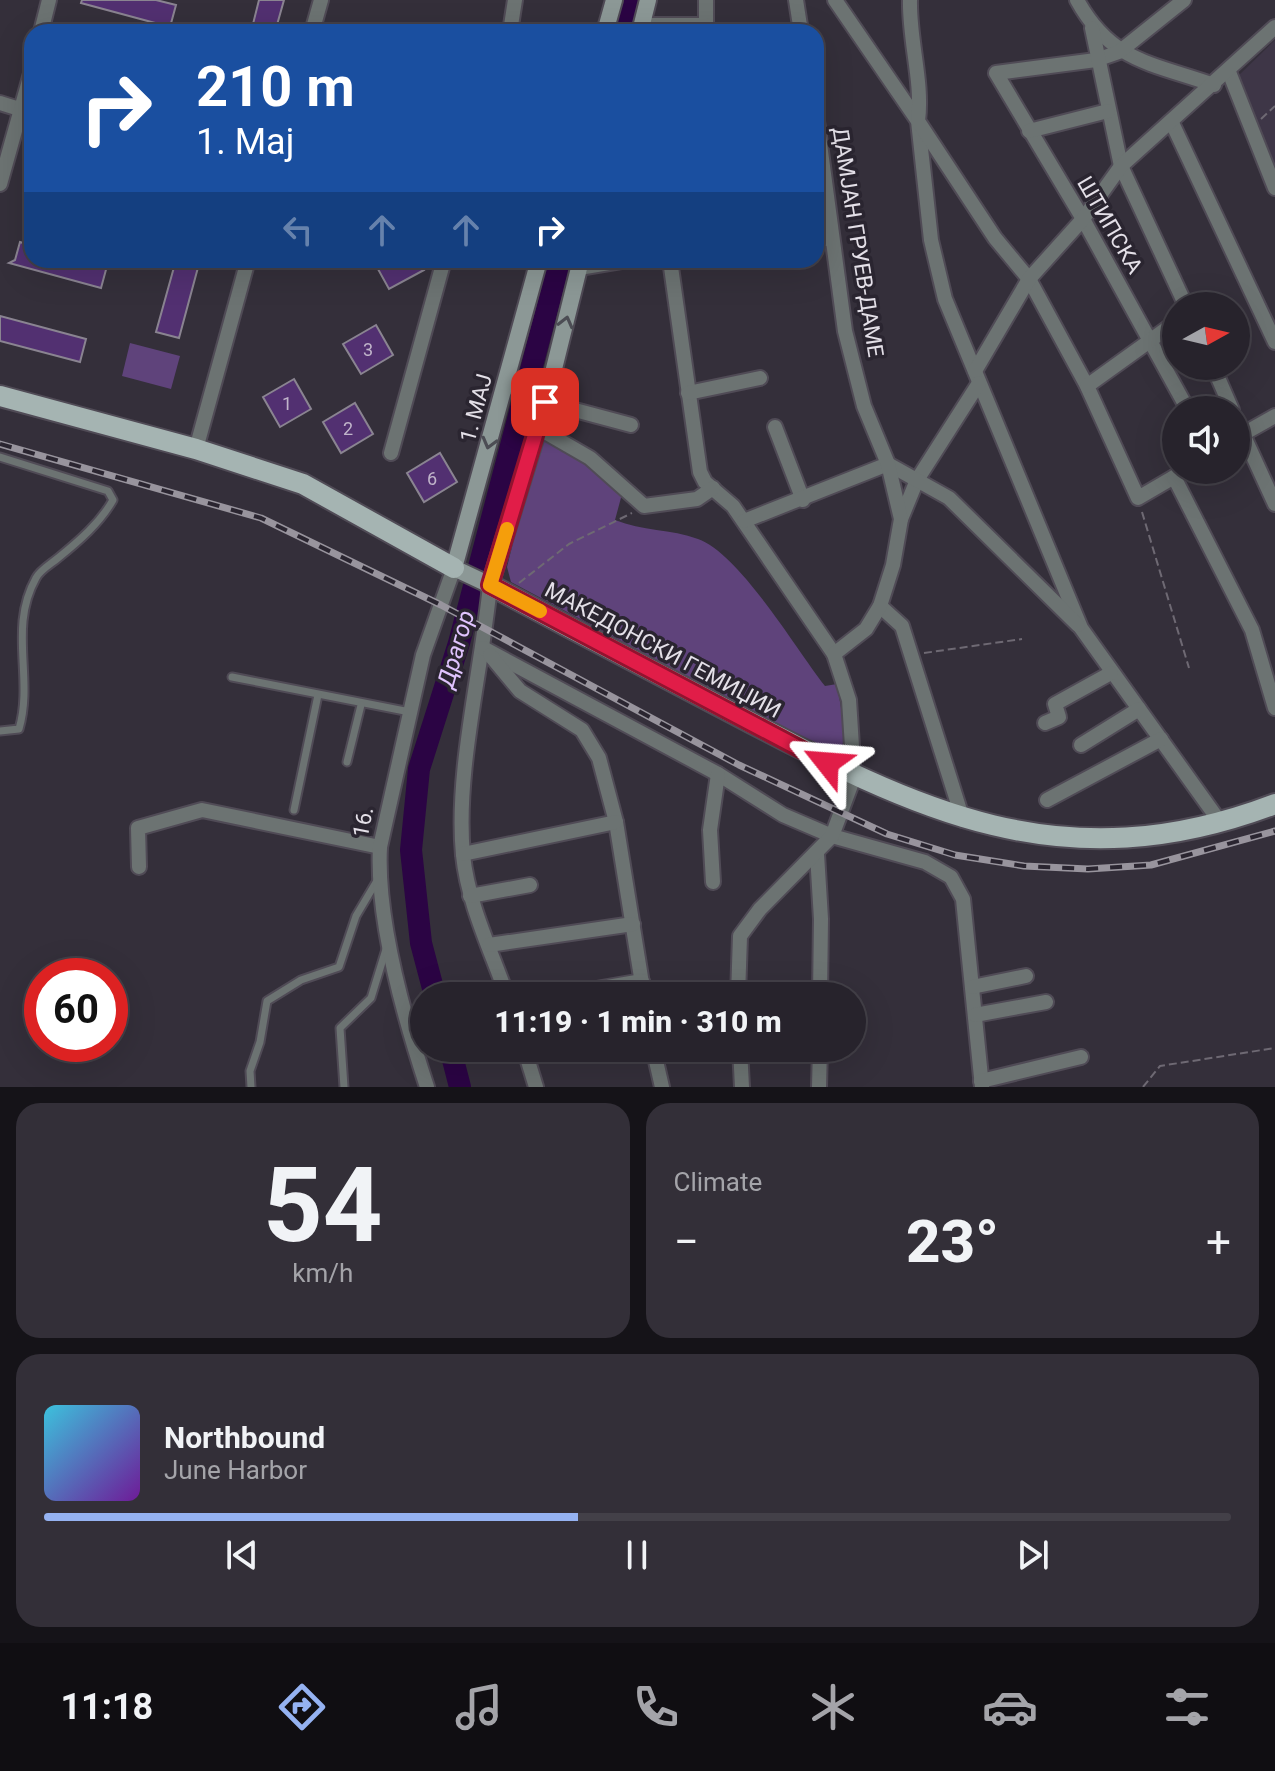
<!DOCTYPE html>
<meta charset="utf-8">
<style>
body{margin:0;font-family:Roboto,sans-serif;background:#332f38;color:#f1f3f6;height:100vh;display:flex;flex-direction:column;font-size:30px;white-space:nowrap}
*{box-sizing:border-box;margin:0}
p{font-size:26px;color:#a4a4a9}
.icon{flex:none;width:44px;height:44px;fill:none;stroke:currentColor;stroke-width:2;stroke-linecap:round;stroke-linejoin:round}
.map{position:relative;height:1087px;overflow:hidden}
.panel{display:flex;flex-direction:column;gap:16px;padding:16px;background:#151318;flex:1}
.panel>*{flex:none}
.banner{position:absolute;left:24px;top:24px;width:800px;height:244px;border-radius:24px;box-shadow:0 8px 32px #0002,0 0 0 2px #434048;background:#1a4fa0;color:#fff;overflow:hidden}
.needle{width:52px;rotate:82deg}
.buttons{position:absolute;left:1162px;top:292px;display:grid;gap:16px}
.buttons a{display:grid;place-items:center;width:88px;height:88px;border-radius:50%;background:#27232c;box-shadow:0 8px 32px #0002,0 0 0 2px #434048;font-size:40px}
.speed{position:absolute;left:24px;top:958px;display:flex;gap:16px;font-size:40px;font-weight:700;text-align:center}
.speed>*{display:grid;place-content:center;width:104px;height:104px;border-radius:50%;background:#27232c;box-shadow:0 8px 32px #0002,0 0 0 2px #434048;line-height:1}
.speed .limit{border:12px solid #d22;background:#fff;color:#111}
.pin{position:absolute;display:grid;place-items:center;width:68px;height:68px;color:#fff;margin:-34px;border-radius:16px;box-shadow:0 4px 12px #0006}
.me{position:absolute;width:88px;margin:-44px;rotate:298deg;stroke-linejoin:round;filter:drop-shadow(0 0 6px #0008)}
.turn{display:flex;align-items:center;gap:28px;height:168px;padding:0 40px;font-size:36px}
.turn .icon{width:104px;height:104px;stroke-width:2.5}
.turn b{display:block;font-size:56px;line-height:68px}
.lanes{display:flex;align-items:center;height:76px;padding:0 40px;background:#0003;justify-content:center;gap:40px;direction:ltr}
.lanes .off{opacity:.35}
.big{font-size:60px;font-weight:800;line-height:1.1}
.panel .card{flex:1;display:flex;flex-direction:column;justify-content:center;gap:12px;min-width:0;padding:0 28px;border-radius:24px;background:#332f38}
.panel .dial{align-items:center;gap:0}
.dial b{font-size:104px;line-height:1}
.song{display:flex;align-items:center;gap:24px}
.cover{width:96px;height:96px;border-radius:12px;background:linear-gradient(135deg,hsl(190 70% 55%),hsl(280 70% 35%))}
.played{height:8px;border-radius:4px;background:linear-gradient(90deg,#95b2f1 45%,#434048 45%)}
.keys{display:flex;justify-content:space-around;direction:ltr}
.heat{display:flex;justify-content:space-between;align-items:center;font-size:44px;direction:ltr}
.panel .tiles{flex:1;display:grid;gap:16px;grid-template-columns:1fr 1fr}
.card:last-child{grid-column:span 2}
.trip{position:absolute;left:410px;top:982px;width:456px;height:80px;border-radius:40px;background:#27232c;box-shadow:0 8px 32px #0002,0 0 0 2px #434048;font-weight:800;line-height:80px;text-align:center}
.tabs{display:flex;height:128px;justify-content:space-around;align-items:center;background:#100e12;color:#a4a4a9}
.tabs .icon{width:56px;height:56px}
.tabs .selected{color:#95b2f1}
.tabs b{font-size:36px;color:#f1f3f6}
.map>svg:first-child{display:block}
</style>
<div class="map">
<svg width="1275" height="1087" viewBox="0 0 1275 1087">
<rect width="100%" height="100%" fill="#342f3a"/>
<polygon fill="#3e3647" points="1275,40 1275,169 1237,77"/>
<g fill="#5f437b">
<polygon points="130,343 180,356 171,389 122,376"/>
<path d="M544,439l47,25 31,30 -7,26c27,11 56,9 83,19 41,14 98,110 127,147l12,-2 8,48 -4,21 -12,-1 -318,-170 -4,-15 31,-125z"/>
</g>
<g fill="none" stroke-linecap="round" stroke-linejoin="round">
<g stroke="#2b0444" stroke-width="22">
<polyline points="620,32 629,0"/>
<polyline points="435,996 421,943 411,850 419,769 459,643 560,260"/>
<polyline points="450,1048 460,1087"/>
</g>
</g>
<g fill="#523071" stroke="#8a8491" stroke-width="2">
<polygon points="82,0 156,0 176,5 170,27 81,3"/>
<polygon points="259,0 284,0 275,32 251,32"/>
<polygon points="20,242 32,246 32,260 86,260 107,266 101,288 9,263 15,260"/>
<polygon points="176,260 200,260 179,338 156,332"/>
<polygon points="373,260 418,260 424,270 389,289"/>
<polygon points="0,316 86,339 80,362 0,341"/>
<polygon points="376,325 393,355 361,374 343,344"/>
<polygon points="294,379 311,409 280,427 263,397"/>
<polygon points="355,403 373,434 341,453 323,422"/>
<polygon points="440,453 457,482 424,502 407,473"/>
</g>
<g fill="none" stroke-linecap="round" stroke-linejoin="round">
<g stroke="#504b56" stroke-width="11">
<g id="lane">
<path d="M0,457l108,34 5,9c-13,23 -34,41 -55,58 -7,6 -18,12 -22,20 -28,50 -2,100 -17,151l-19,2"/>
<polyline points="232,677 410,712"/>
<polyline points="347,762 361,705"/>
<polyline points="294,810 318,695"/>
<polyline points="251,1087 250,1071 260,1042 267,1001 301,980 339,967 356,916 378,879"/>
<polyline points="344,1087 340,1028 371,998 387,946"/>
</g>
</g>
<g stroke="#504b56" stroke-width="18">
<g id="street">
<polyline points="706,0 706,32"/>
<polyline points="796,0 801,32"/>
<polyline points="835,0 918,121 931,240 945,299 1081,628 1220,822"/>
<path d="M910,0c-1,41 13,81 8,121l77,117 34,41 58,107 51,112 48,-28"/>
<path d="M1077,0c34,62 75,63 137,85"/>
<polyline points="1184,0 1119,52 1096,60 996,73 1083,219 1188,410"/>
<polyline points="642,25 706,25"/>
<polyline points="1092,28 1121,166 1186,306"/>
<polyline points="41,32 49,0"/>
<polyline points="312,32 321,0"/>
<polyline points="510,32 515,0"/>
<polyline points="1229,72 1275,188"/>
<polyline points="0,103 32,113"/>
<polyline points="1172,123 1275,342"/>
<polyline points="1029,131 1108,111"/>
<polyline points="0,184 32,70"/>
<polyline points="816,240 832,238"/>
<polyline points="670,260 700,472 705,482 733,506 834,654"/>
<polyline points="579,268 627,260"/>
<polyline points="1213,366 1232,410"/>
<polyline points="975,371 1029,279 1083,219 1121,166 1275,27"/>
<polyline points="506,381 543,413"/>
<polyline points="1087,386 1176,322"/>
<polyline points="688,393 760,378"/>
<polyline points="545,402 631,425"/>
<polyline points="1236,419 1275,504"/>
<polyline points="775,427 803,500"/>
<polyline points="538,428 590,458 644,506 697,499 713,488"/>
<polyline points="1236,438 1275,416"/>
<polyline points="196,449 248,260"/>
<polyline points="391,453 444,260"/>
<polyline points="1174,477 1252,630 1275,708"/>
<polyline points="901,519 917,480 979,383"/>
<polyline points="744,521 888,464 949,498 1078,625"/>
<path d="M490,585c-8,85 -35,187 -27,270 5,49 28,95 44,141"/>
<polyline points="880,606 902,626 963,820"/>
<polyline points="483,648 718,774 783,815 832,836 925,862 951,877 963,899 982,1087"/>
<polyline points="490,655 520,691 582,730 599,758 616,822 644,996"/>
<polyline points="1045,723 1059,717 1055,704 1111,673"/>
<polyline points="1081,745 1139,709"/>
<polyline points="1047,800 1161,739"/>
<polyline points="463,854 616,822"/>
<polyline points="817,854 821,919 820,996"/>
<polyline points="139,867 138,828 202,810 380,847"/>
<polyline points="713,882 710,830 718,774"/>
<polyline points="470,896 530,885"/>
<polyline points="489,945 633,924"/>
<polyline points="972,987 1026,976"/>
<polyline points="556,996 642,981"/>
<polyline points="738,996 740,936 760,909 832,836 854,777 849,700 834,654 866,629 880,606 893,565 901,519 888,464 864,406 845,331 816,114"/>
<polyline points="975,1015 1046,1002"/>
<polyline points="524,1048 536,1087"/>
<polyline points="653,1048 662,1087"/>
<polyline points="740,1048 742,1087"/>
<polyline points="981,1081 1081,1057"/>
<path d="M427,1087c-23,-70 -51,-167 -47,-240l43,-192 31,-87"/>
<polyline points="819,1087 820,1048"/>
</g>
</g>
<g stroke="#504b56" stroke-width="20">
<g id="secondary">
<polyline points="605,32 614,0"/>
<polyline points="640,32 648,0"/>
<polyline points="539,260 454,568 490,585 543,413 581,260"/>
</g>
</g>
<g stroke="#504b56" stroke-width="24">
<g id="primary">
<polyline points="0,396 196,449 303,484 454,568"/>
<path d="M490,585c80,43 161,85 241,127 186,98 331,173 544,92"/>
</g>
</g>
<g stroke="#6e6973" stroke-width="2" stroke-dasharray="8 4" stroke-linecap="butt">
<polyline points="1261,119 1275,106"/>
<polyline points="1142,512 1189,668"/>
<polyline points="519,583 569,544 632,513"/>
<polyline points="924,653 1022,639"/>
<polyline points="1143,1087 1160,1066 1275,1048"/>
</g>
<use href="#lane" stroke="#6c7372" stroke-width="7"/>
<use href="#street" stroke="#6c7372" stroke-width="14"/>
<use href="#secondary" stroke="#8c9896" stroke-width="16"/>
<use href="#primary" stroke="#a5b4b2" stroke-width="20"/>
<g stroke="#98949d" stroke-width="7">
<polyline id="rail" points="0,444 261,518 441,605 739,765 887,834 955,855 1024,866 1088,869 1151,865 1275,831"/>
</g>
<use href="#rail" stroke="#2a2530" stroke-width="4" stroke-dasharray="12" stroke-linecap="butt"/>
</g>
<defs><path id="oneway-chevron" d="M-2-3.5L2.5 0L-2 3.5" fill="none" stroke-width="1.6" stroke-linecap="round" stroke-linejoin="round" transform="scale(2)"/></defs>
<g stroke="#4c4d54">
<use href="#oneway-chevron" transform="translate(566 322) rotate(-76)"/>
<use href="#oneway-chevron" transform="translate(489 443) rotate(105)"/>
</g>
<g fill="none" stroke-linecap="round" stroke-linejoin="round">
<g stroke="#92132f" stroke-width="20">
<polyline id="route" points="545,402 490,585 827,763"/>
</g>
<use href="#route" stroke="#e11d48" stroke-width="14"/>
<polyline stroke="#f59e0b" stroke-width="14" points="507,529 490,585 540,611"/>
</g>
<g text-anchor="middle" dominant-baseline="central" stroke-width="7" stroke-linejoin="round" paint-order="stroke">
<g font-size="18" fill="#c0b4ca">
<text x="368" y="349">3</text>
<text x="287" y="403">1</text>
<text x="348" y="428">2</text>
<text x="432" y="478">6</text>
</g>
<g font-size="22" fill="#e4e0e8" stroke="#2a2530">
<text transform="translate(1110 225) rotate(60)">ШТИПСКА</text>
<text transform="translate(858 242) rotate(81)">ДАМЈАН ГРУЕВ-ДАМЕ</text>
<text transform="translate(476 408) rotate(-75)">1. МАЈ</text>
<text transform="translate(663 650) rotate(28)">МАКЕДОНСКИ ГЕМИЏИИ</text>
<text transform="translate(363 822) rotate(-79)">16.</text>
</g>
<g font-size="24" font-style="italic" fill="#e0c4fe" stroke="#2a2530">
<text transform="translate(456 649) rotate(-74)">Драгор</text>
</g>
</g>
</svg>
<div class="buttons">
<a><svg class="needle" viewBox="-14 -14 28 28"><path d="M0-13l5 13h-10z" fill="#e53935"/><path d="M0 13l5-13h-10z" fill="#a4a4a9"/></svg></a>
<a><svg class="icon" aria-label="sound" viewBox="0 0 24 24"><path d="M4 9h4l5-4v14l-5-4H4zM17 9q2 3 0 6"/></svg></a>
</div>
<div class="speed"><div class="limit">60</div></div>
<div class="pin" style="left:545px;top:402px;background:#d93025"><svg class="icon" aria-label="arrive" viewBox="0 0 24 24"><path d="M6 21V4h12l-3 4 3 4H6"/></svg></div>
<svg class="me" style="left:827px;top:763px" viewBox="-20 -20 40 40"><path d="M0-17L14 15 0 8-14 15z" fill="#e11d48" stroke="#fff" stroke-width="4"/></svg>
<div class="trip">11:19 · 1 min · 310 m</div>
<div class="banner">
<div class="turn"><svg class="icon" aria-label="right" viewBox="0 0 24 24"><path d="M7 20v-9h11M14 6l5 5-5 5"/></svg><div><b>210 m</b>1. Мај</div></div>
<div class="lanes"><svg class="icon off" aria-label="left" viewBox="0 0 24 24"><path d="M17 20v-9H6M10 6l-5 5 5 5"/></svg><svg class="icon off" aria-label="ahead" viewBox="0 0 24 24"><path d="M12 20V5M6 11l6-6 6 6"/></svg><svg class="icon off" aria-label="ahead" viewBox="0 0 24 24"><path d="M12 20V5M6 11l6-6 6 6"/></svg><svg class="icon" aria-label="right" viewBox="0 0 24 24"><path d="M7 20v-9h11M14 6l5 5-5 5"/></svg></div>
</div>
</div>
<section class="panel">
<div class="tiles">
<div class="card dial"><b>54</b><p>km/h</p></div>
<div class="card"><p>Climate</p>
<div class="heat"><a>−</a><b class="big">23°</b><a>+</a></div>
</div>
<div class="card">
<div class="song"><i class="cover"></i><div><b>Northbound</b><p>June Harbor</p></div></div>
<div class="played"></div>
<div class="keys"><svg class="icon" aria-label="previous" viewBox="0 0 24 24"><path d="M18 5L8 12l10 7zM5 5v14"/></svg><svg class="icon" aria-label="pause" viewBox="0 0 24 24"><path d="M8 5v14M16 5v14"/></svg><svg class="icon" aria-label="next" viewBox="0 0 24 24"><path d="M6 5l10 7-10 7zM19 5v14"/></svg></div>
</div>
</div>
</section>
<nav class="tabs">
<b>11:18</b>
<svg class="icon selected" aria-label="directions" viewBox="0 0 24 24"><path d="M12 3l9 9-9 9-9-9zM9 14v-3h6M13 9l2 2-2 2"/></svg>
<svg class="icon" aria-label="music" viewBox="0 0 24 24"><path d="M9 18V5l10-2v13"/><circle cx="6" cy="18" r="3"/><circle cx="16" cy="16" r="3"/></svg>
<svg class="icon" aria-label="phone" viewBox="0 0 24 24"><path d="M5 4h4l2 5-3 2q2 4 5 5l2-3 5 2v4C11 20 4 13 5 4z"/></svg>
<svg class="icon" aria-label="climate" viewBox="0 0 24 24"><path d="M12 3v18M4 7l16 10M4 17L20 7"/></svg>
<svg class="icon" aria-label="car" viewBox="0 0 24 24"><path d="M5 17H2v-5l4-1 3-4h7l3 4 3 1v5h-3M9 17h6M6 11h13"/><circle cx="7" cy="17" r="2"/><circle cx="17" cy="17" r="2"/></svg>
<svg class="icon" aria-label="filters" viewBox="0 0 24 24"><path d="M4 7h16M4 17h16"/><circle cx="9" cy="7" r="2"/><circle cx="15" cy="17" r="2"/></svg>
</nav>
